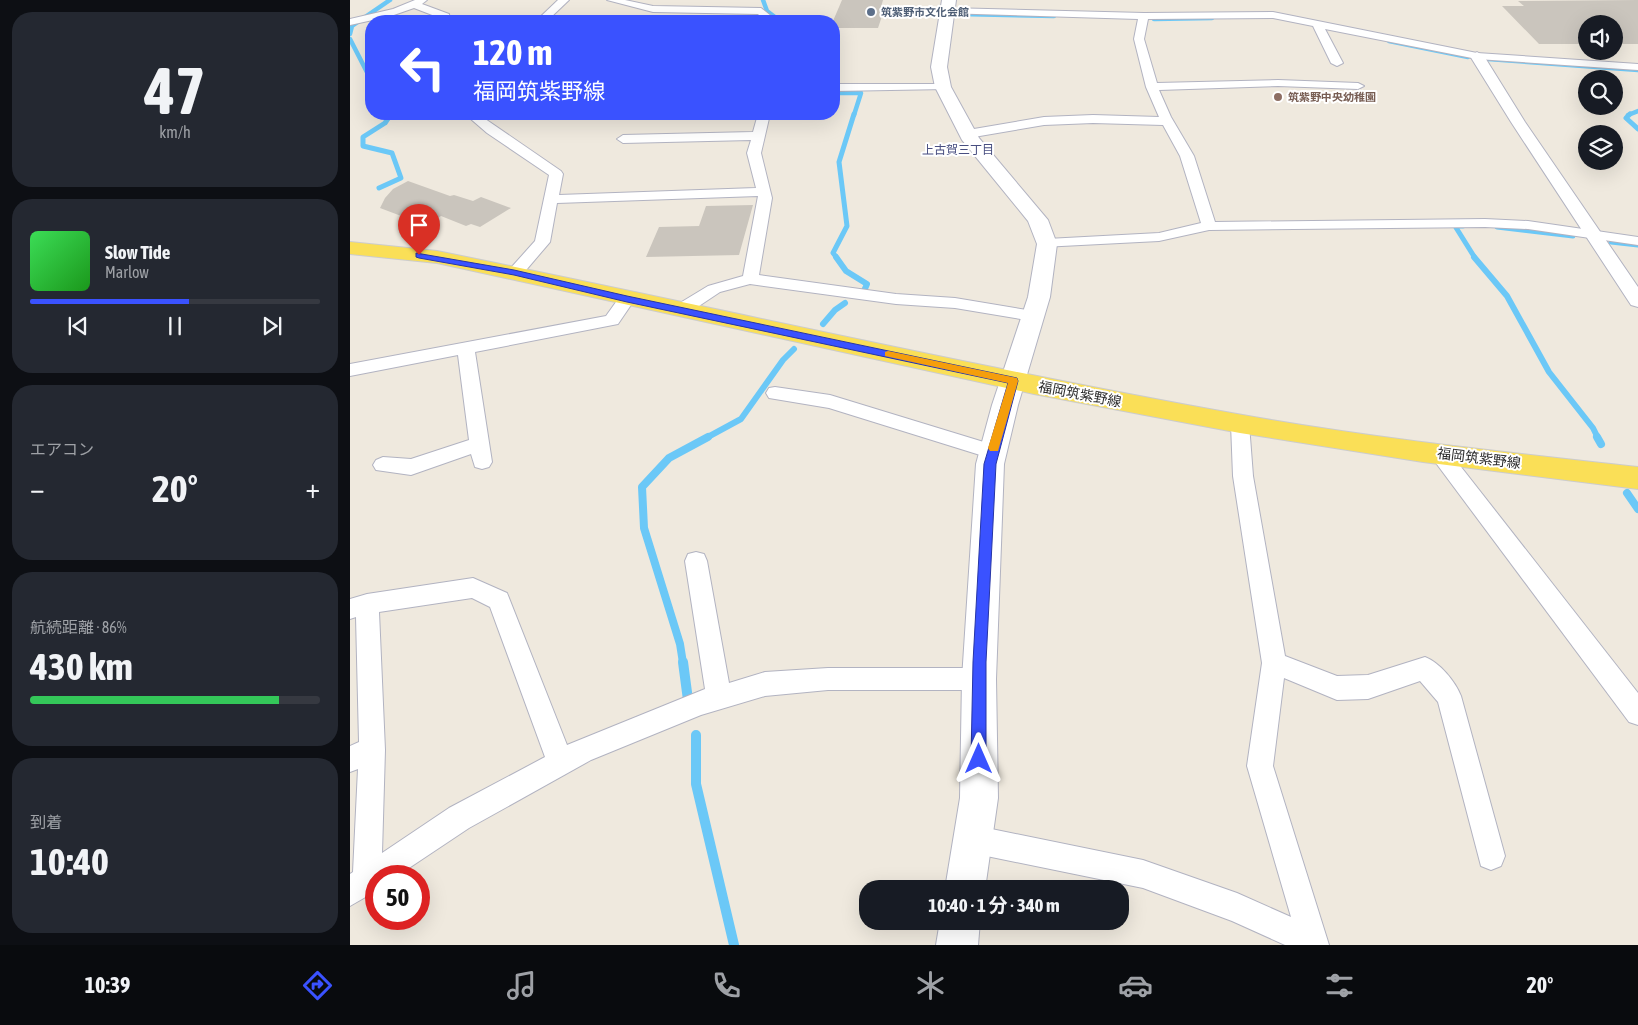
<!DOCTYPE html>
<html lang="ja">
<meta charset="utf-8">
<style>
body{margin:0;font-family:"Asap Condensed","Noto Sans JP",sans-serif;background:#242831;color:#f1f3f6;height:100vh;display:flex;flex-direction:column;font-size:19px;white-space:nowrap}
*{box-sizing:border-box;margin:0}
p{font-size:16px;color:#9ea1a6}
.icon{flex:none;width:28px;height:28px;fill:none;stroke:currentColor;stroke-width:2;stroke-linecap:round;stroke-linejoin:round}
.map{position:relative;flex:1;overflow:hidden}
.side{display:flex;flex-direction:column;gap:12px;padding:12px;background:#0d0f14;width:350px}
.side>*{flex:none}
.guide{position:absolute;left:15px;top:15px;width:475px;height:105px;border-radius:20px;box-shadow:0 5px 20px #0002;background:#3a52ff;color:#fff;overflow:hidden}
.fabs{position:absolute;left:1228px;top:15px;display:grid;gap:10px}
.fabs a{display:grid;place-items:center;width:45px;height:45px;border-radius:50%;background:#171b24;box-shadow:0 5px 20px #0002;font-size:25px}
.speed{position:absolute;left:15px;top:865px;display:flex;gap:10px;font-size:25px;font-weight:700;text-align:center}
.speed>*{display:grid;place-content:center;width:65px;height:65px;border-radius:50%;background:#171b24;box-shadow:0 5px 20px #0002;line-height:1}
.speed .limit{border:8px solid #d22;background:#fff;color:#111}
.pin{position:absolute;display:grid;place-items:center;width:42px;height:42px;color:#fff;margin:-51px -21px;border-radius:50% 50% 50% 0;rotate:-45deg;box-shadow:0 0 5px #0007}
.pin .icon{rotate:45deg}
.me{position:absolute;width:55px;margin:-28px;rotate:0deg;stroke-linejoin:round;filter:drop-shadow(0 0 4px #0008)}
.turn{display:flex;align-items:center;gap:18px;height:105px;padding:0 25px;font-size:22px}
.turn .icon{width:65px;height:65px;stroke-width:2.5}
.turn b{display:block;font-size:35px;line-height:42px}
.big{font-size:38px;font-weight:700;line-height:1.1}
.side .card{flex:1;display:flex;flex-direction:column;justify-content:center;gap:8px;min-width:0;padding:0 18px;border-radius:20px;background:#242831}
.side .dial{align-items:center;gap:0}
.dial b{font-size:65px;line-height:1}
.song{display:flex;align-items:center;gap:15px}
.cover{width:60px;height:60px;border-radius:8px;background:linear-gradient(135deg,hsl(130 70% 55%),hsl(120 70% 35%))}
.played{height:5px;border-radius:2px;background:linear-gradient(90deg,#3a52ff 55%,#363941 55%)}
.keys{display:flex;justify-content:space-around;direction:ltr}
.heat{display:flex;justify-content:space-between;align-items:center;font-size:28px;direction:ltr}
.charge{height:8px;border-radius:4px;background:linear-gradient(90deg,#34c759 86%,#363941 0)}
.trip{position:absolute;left:509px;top:880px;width:270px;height:50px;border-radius:20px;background:#171b24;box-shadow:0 5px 20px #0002;font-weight:700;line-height:50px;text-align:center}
.tabs{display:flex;height:80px;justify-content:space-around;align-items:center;background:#090b0e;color:#9ea1a6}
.tabs .icon{width:35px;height:35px}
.tabs .selected{color:#3a52ff}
.tabs b{font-size:22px;color:#f1f3f6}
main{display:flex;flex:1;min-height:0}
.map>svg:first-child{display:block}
</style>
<main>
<section class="side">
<div class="card dial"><b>47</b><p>km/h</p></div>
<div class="card">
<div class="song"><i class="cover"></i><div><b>Slow Tide</b><p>Marlow</p></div></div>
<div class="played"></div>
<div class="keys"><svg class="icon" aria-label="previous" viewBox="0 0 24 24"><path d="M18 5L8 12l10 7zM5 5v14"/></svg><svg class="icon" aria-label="pause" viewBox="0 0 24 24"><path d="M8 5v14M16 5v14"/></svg><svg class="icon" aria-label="next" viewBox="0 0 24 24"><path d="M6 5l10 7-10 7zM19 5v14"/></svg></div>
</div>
<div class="card"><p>エアコン</p>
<div class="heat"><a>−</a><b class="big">20°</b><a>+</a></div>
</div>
<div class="card"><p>航続距離 · 86%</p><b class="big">430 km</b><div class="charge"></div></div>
<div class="card"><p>到着</p><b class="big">10:40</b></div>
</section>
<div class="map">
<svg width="1288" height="945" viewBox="0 0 1288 945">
<rect width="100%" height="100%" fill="#efe9de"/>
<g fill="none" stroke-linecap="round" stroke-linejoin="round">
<g stroke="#6bc8f7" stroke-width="4.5">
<polyline points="413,0 417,11 430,21"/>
<polyline points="609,14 704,16"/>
<polyline points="804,19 862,18"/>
<polyline points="0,34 2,26 40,0"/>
<polyline points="0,39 21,80"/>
<polyline points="1039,41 1118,57"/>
<polyline points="1138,59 1288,70"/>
<polyline points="484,93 511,93 504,115"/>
<polyline points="1278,115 1288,111"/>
</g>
<g stroke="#6bc8f7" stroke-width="5">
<polyline points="1280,114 1276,118 1288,129"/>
<polyline points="29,188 51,178 42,153 13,146 13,137 35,123 39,117 37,114"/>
<polyline points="1113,226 1105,226 1125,258"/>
<polyline points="1147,227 1223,236"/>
<polyline points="1261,242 1288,245"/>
<polyline points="487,258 483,253 497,226 489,162 504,114"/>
</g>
<g stroke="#6bc8f7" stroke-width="6">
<polyline points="486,257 496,271 517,284 514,291"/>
<polyline points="1124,257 1157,296 1199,372 1243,428 1248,438"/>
<polyline points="473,324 485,310 495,303"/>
<polyline points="356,438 391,419 433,360 444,349"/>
</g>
<g stroke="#6bc8f7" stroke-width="8">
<polyline points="1247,437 1251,444"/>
<polyline points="1277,493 1288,509"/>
<polyline points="333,663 330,644 294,528 292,487 319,458 358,437"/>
</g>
<g stroke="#6bc8f7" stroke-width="10">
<polyline points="333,662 338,700"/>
<polyline points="346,735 346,784 384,945"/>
</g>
</g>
<g fill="#cac5bd">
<polygon points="492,0 533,0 531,7 535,7 528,28 484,28 483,21"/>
<polygon points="1288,0 1288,44 1264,44 1264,24 1236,24 1236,44 1189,44 1152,6 1174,6 1168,1"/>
<polygon points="58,181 100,196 104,195 123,201 131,197 161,208 130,227 121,224 116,226 91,216 75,225 30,208 35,198 43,189"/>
<polygon points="403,205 389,255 296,257 309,227 349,226 356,206"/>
</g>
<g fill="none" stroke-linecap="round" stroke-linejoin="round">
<g stroke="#b2b3c1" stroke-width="2">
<g id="minor">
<polygon points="65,0 77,0 72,4 99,14 100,21 90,21 90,18 64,8 41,16 0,25 0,19 43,9"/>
<polygon points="208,0 219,0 197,21 186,21"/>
<polygon points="257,0 275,0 303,6 411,8 421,16 420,21 410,21 411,17 408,14 303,12"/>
<polygon points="597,8 794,13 923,12 1127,53 1288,64 1288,70 1127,59 975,29 993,63 987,66 981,63 963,26 923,18 798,19 794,39 807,83 928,80 1008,83 1014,86 1008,89 928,86 809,90 821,117 844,156 865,222 1135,219 1178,221 1288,237 1288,245 1178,229 1135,227 859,230 809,241 692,247 689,244 692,241 697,239 809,233 851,223 830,156 813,125 743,123 694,125 618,138 612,134 618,130 694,117 743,115 809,117 796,87 784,39 788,19 593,13 593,9"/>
<polygon points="593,84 597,85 597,89 484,91 484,84"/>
<polygon points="115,114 128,114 211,171 213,174 209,195 406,188 397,153 401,140 273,143 267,139 273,135 403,132 408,114 420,114 411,153 422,198 409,275 546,294 605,298 689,312 691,316 689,320 683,321 605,308 546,304 400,284 370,292 337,314 325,314 323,310 325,306 358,286 393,276 408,196 207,203 200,242 171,276 159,276 157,273 159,270 185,241 199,175 137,133"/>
<polygon points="277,294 283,295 285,299 268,324 125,352 142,462 139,467 132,469 125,467 121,454 61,475 26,470 23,465 26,460 33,457 61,459 119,440 108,355 0,376 0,364 256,316 271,295"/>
<polygon points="425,387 480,395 650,447 653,452 650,457 643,459 479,408 419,398 416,393 419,388"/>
<path d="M890,417l7,2 2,5 4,52 32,180 52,20 31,-1 57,-18c15,6 30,24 36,39l44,160 -4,10 -10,4 -10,-4 -43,-164 -18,-21 -52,18 -31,1 -53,-22 -11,88 56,179h-44l-53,-24 -89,-33 -171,-35 -10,-4 -4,-10 4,-10 10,-4 171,35 94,33 54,24 -44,-151 15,-103 -29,-187 -2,-52 2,-5z"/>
<polygon points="1090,447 1097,449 1288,693 1288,725 1279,722 1083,459 1080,454 1083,449"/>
<path d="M346,552l8,2 3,7 22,122 36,-11 63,-4h151l9,3 3,8 -3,8 -9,3h-151l-63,6 -64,19 -110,45 -122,68 -72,48h-21v15l-26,15v-32l3,-2 5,-103 -8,3v-26l9,-4 -3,-125 -6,2v-20l17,-5 106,-16 34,15 60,152 138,-56 -20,-128 3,-7zM122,598l18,9 55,150 -96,51 -67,45 3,-103 -6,-138z"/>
</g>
</g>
<g stroke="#b2b3c1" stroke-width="2">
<polygon id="tertiary" points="1127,52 1134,56 1175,122 1288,287 1288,307 1281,305 1161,122 1120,56"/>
</g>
<g stroke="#b2b3c1" stroke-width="2">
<g id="secondary">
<polygon points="592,0 606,0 597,67 601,87 629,138 698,220 707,244 700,297 668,405 654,464 646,679 648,798 635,889 595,889 610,798 612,679 626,464 642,405 678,297 687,244 678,221 612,140 585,87 581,67"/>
<polygon points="590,921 630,921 628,945 586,945"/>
</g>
</g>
<g stroke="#ccc" stroke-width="2">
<path id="primary" d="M0,242l87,9c267,54 532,115 800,163 132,24 267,38 401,53v22l-215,-27 -183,-29 -206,-39 -597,-131 -87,-9z"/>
</g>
<use href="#minor" fill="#fff" fill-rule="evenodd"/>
<use href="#tertiary" fill="#fff" fill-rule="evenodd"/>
<use href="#secondary" fill="#fff" fill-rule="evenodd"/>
<use href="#primary" fill="#fadf57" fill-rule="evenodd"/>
</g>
<polygon fill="#3a52ff" stroke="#2635a6" points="66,253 164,270 277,296 667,378 668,381 646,464 636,662 636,759 634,764 629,766 623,764 621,759 623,662 634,464 658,383 277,302 164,275 69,258 66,257"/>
<polygon fill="#f59e0b" points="538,351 667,378 668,381 648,451 640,451 638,448 658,383 535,356 535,352"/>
<circle fill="#5c6f8a" stroke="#fff" stroke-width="2" cx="521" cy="12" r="5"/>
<circle fill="#8d6e63" stroke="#fff" stroke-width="2" cx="928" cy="97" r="5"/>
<g text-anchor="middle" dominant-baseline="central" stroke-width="4" stroke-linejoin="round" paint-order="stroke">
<g font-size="11" font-weight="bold" fill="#4e5e75" stroke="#fff" text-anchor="start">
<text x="531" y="12">筑紫野市文化会館</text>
</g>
<g font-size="11" font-weight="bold" fill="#785e54" stroke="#fff" text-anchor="start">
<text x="938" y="97">筑紫野中央幼稚園</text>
</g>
<g font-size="12" fill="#494f81" stroke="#fff">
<text x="608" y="150">上古賀三丁目</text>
</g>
<g font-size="14" fill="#2c2c2c" stroke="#fff">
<text transform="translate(730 394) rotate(11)">福岡筑紫野線</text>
<text transform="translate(1129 458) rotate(7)">福岡筑紫野線</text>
</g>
</g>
</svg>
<div class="fabs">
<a><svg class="icon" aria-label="sound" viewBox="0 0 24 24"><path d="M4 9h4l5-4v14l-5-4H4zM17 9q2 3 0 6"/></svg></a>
<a><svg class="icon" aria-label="search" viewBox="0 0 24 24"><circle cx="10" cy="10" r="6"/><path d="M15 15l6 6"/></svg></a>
<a><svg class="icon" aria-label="layers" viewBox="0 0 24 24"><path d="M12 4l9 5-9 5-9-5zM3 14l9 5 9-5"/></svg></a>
</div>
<div class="speed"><div class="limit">50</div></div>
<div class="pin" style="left:69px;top:255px;background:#d93025"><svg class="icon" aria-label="arrive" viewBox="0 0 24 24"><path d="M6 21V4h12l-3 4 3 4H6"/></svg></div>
<svg class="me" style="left:629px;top:759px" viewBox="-20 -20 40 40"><path d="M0-17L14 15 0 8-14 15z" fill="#3a52ff" stroke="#fff" stroke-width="4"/></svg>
<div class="trip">10:40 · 1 分 · 340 m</div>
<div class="guide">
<div class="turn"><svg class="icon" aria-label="left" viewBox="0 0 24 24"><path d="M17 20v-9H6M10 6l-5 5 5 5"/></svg><div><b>120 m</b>福岡筑紫野線</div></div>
</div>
</div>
</main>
<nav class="tabs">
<b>10:39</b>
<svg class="icon selected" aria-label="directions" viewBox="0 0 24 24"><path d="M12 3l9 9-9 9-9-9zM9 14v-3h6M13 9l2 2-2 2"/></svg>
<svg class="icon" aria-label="music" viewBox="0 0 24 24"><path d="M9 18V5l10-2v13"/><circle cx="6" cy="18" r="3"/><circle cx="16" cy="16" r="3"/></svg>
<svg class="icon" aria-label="phone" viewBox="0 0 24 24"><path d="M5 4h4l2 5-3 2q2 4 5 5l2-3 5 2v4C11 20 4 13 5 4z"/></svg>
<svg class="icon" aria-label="climate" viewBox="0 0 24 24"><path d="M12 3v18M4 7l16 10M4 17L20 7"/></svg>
<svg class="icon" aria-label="car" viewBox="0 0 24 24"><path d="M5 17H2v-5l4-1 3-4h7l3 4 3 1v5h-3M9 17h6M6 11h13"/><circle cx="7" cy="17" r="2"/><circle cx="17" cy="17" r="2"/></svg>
<svg class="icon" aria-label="filters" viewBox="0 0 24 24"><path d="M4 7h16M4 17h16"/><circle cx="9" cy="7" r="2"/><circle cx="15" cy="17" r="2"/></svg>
<b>20°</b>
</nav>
